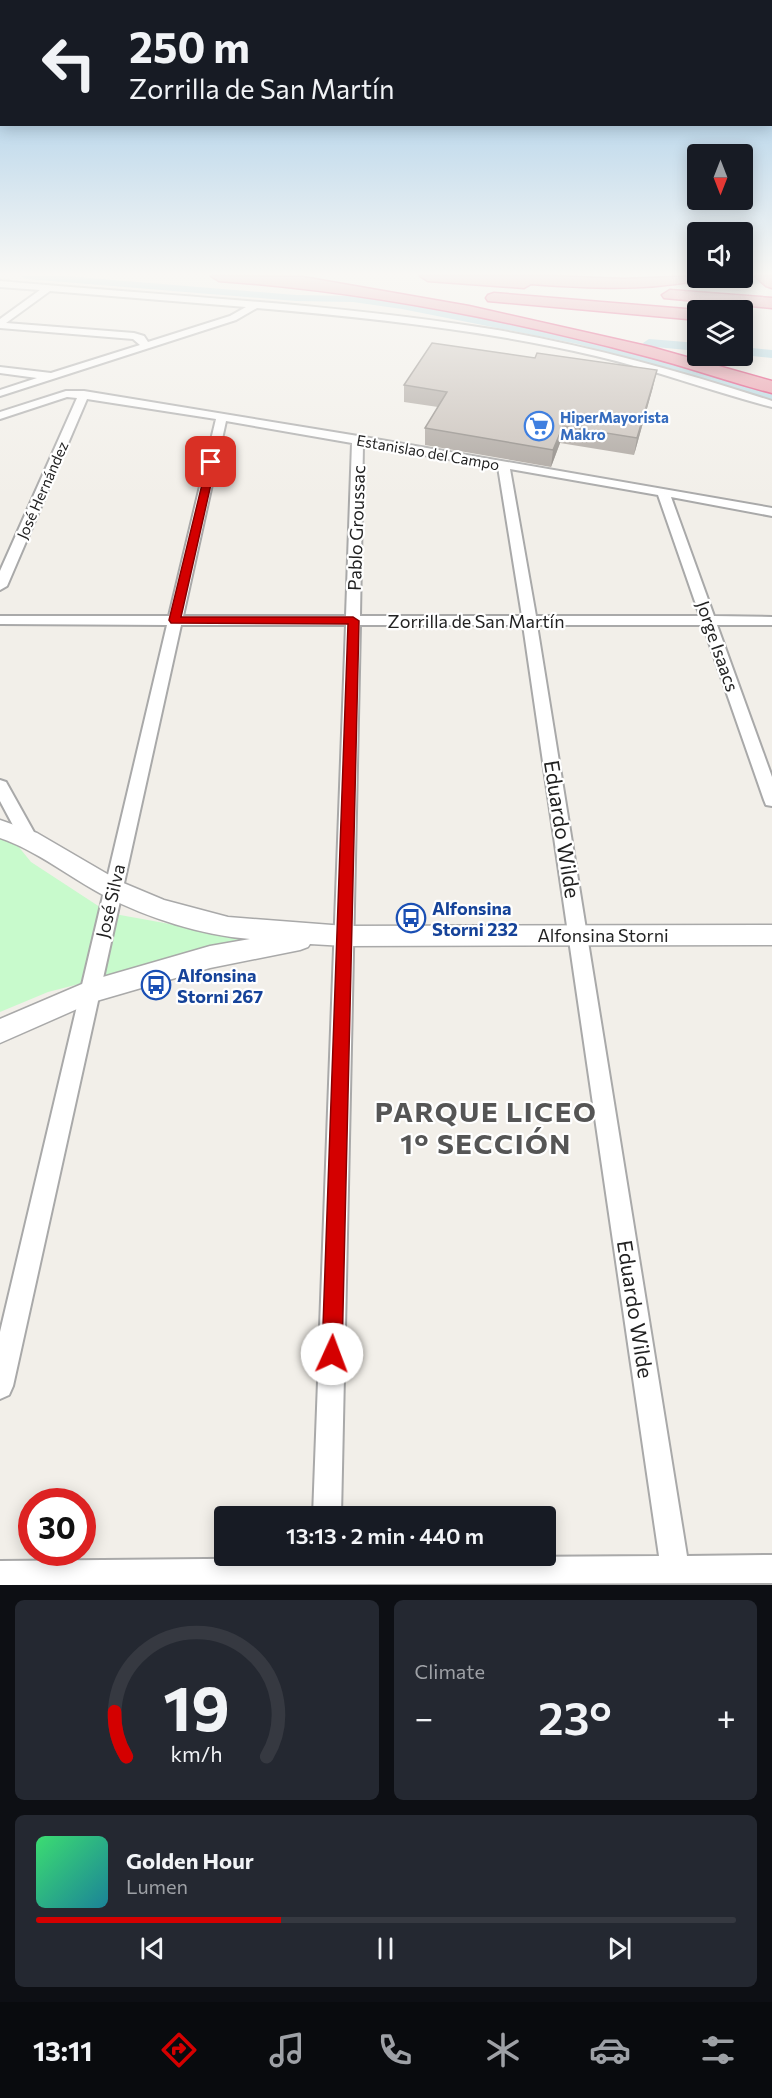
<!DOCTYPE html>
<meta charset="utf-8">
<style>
body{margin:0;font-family:Commissioner,sans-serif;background:#242831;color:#f1f3f6;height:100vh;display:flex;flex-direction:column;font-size:22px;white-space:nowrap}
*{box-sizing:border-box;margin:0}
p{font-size:20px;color:#9ea1a6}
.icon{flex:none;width:33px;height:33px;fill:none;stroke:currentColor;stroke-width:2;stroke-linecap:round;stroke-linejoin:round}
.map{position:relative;height:1585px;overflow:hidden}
.drawer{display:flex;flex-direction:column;gap:15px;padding:15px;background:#0d0f14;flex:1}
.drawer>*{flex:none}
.banner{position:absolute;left:0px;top:0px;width:772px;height:126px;box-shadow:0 3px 15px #0003;background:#171b24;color:#f1f3f6;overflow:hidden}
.needle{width:39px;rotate:180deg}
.controls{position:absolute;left:687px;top:144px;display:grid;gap:12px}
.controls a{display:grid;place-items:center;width:66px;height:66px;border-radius:6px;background:#171b24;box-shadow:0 3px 15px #0003;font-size:30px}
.speed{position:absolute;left:18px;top:1488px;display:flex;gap:12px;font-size:30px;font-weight:700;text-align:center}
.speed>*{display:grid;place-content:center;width:78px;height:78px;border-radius:50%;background:#171b24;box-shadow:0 3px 15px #0003;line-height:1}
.speed .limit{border:9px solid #d22;background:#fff;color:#111}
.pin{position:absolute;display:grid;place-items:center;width:51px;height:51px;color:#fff;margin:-26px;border-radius:12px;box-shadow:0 3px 9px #0006}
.me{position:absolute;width:66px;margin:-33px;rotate:2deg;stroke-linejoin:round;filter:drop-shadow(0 0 4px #0008)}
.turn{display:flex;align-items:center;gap:21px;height:126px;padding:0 30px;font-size:27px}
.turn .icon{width:78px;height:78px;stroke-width:2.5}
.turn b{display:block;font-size:42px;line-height:51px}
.big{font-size:45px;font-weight:600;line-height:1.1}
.drawer .card{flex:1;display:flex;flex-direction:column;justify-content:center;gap:9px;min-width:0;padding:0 21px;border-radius:9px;background:#242831}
.drawer .dial{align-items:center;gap:0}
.dial svg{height:156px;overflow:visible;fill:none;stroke:#363941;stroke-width:7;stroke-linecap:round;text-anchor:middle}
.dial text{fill:#f1f3f6;stroke:none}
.song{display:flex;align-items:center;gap:18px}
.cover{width:72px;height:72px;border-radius:9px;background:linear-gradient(135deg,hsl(140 70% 55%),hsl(190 70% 35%))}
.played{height:6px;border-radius:3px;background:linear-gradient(90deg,#d40000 35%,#363941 35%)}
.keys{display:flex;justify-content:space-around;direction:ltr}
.heat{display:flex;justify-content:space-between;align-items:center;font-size:33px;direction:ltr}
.drawer .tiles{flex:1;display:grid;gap:15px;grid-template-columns:1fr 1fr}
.card:last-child{grid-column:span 2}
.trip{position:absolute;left:214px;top:1506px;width:342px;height:60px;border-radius:6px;background:#171b24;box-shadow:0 3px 15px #0003;font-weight:600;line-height:60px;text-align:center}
.tab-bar{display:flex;height:96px;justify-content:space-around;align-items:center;background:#090b0e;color:#9ea1a6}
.tab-bar .icon{width:42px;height:42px}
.tab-bar .selected{color:#d40000}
.tab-bar b{font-size:27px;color:#f1f3f6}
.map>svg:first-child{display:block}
</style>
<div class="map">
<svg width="772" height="1585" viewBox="0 0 772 1585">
<rect width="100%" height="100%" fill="#f2efe9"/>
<polygon fill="#c8facc" points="0,824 31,862 109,913 253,939 48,992 0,1012"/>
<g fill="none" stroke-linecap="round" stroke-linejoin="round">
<g fill="#aad3df" fill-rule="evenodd">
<polygon points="21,276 65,276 296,295 353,296 402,303 580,337 772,394 772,402 578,344 402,309 353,302 296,301 27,279"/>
<path d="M742,276l18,2 6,3c-9,6 -38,3 -47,-3z"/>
<polygon points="649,339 698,343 698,351 645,346 643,343"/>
<polygon points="742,347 772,350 772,358 742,355"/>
</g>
<g stroke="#a9a9a9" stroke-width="4">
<g id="minor">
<path d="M0,281c164,15 329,22 491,48 96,16 189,42 281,72v6c-59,-15 -116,-37 -176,-51 -111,-26 -225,-38 -339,-48l-21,12 -236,76v-6l37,-12 -37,-5v-6l51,6 89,-28 -7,-6 -133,-11v-9l40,-29 -40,-3zM50,291l196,16 -16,9 -82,26 -4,-6 -10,-3 -128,-10z"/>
<path d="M66,391h18l274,45 414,72v8l-101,-19 43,119 58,1v8h-55l55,152v29l-6,-1 -2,-5 -61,-175h-166l150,931 85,-1v28l-772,2v-24l312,-3v-2h28v2l319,-2 -136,-931h-163l-19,891h-28l33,-891h-165l-168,761 -4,9 -9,4v-67l167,-707 -167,-1v-8h169l47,-197 -129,-20 -80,187 -7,4v-19l77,-173 -10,-1 -67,22v-7zM226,421l126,22 -6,173h-163zM363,445l135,22 24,149h-162zM510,469l148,26 42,121h-164z"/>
<polygon points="0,780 6,782 35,834 38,839 35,844 29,846 23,844 0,801"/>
</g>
</g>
<g stroke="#a9a9a9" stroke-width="3">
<path id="tertiary" d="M0,820l37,13 84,49 43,18 64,17 117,9 427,-1v20l-427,1 -35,-2 -2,3 -8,3 -90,18 -117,34 -93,41v-24l89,-38 121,-35 40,-7c-49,-4 -102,-21 -145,-43 -36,-19 -67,-45 -105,-58z"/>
</g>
<g stroke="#dc2a67" stroke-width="3">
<g id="motorway">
<path d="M211,276l92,1 166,29 182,41 121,34v12c-43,-11 -84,-26 -127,-37 -139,-37 -283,-65 -426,-75z"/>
<path d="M420,276h132l72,3 74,-3 4,2 -7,3c-55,10 -108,7 -164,3l-7,4 -96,-7z"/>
<polygon points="755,276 772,276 772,288 766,286"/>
<polygon points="670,290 772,298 772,308 664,298 662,295"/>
<polygon points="494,293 698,310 700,310 698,310 698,320 488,301 486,298 488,295"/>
</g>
</g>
<use href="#minor" fill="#fff" fill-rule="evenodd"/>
<use href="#tertiary" fill="#fff" fill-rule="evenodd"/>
<use href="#motorway" fill="#e892a2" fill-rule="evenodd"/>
</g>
<polygon fill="#aba49e" points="404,385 653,387 634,455 560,443 551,467 425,445 425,428 438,407 404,402"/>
<g fill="#8b8681">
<polygon points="657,370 653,387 634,455 637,438"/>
<polygon points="563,426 560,443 551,467 553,450"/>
</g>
<polygon fill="#c7bfb8" stroke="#8b8681" stroke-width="1.5" points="432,343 535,358 537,353 657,370 637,438 563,426 553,450 425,428 447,392 404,385"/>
<linearGradient id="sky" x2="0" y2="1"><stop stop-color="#8fc0e4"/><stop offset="0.55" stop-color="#f9f8f5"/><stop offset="1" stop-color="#f9f8f5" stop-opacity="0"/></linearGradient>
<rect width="772" height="498" fill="url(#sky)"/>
<polygon fill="#d40000" stroke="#8a0000" stroke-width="1.5" points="208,460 216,462 181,617 353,617 359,621 342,1354 339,1361 332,1364 325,1361 322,1354 348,624 171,623 169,620"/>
<defs>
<g id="supermarket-ring" transform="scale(1.5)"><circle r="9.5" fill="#fff" stroke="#3f7fe0" stroke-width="1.5"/><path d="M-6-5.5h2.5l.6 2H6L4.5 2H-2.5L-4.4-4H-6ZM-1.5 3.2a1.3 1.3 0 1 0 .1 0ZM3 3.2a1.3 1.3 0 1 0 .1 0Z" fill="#3f7fe0"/></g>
<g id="bus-ring" transform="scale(1.5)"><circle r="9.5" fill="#fff" stroke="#1a4fb4" stroke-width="1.5"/><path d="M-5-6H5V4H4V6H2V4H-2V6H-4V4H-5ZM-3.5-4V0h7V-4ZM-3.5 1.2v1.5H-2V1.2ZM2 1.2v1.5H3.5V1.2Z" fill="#1a4fb4"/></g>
</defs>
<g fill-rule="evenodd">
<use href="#supermarket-ring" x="539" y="426"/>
<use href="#bus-ring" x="411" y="918"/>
<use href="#bus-ring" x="156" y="985"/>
</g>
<g text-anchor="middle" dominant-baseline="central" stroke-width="4.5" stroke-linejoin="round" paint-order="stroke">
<g font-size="15" font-weight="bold" fill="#366cbe" stroke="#fff" text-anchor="start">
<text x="560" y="417">HiperMayorista<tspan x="560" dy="17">Makro</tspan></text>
</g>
<g font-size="15" fill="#222" stroke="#fff">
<text transform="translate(428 452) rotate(10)">Estanislao del Campo</text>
<text transform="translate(42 490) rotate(-66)">José Hernández</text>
</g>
<g font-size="18" fill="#222" stroke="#fff">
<text transform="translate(356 528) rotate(-88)">Pablo Groussac</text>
<text x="476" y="621">Zorrilla de San Martín</text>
<text transform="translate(718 646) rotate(71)">Jorge Isaacs</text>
<text transform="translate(110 901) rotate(-77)">José Silva</text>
<text x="603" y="935">Alfonsina Storni</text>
</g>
<g font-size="18" font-weight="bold" fill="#164399" stroke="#fff" text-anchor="start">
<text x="432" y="908">Alfonsina<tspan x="432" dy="21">Storni 232</tspan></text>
<text x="177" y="975">Alfonsina<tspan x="177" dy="21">Storni 267</tspan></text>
</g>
<g font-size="21" fill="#222" stroke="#fff">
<text transform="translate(563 829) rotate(81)">Eduardo Wilde</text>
<text transform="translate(636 1309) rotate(81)">Eduardo Wilde</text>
</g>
<g font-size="28" font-weight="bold" letter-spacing="1.5" fill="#555" stroke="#fff">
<text x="486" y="1111">PARQUE LICEO<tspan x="486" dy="32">1° SECCIÓN</tspan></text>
</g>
</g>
</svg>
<div class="controls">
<a><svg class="needle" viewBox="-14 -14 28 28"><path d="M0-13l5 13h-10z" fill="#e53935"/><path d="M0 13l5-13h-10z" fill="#9ea1a6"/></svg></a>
<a><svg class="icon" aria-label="sound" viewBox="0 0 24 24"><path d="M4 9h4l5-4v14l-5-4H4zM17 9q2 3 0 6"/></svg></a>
<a><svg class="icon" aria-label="layers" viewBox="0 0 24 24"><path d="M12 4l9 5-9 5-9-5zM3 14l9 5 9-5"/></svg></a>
</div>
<div class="speed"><div class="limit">30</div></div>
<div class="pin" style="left:211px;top:462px;background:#d93025"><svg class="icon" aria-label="arrive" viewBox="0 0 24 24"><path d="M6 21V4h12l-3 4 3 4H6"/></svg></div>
<svg class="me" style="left:332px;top:1354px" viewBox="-20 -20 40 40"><circle r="19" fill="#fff"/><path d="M0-13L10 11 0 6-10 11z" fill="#d40000"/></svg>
<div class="trip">13:13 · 2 min · 440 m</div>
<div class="banner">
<div class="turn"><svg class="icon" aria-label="left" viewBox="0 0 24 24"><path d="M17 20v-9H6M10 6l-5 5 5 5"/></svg><div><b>250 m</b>Zorrilla de San Martín</div></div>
</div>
</div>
<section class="drawer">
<div class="tiles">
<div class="card dial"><svg viewBox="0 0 100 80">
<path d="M14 69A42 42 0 1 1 86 69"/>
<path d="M14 69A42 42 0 0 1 8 46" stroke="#d40000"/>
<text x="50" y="56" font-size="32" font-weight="700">19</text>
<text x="50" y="72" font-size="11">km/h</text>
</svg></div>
<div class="card"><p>Climate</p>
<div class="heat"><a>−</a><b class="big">23°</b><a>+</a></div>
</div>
<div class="card">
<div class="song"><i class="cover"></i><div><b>Golden Hour</b><p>Lumen</p></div></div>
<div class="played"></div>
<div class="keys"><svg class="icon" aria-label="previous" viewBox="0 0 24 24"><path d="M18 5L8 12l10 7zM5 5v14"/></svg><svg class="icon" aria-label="pause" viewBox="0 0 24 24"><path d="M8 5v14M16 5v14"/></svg><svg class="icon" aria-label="next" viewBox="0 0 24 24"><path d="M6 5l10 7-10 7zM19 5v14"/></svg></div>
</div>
</div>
</section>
<nav class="tab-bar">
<b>13:11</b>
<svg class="icon selected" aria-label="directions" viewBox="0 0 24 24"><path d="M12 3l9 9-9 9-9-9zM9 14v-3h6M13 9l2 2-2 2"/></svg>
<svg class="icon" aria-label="music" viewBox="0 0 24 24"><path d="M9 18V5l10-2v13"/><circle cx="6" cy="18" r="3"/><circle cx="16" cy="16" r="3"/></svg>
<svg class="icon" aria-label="phone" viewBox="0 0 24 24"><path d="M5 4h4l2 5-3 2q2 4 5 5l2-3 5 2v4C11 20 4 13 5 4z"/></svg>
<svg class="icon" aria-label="climate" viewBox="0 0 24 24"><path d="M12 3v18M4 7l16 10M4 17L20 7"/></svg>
<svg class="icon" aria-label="car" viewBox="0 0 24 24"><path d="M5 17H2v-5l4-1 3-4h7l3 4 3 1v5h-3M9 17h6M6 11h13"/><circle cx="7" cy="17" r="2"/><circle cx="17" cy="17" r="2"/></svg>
<svg class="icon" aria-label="filters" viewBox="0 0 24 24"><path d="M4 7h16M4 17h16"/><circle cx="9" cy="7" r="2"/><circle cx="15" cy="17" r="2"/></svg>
</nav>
